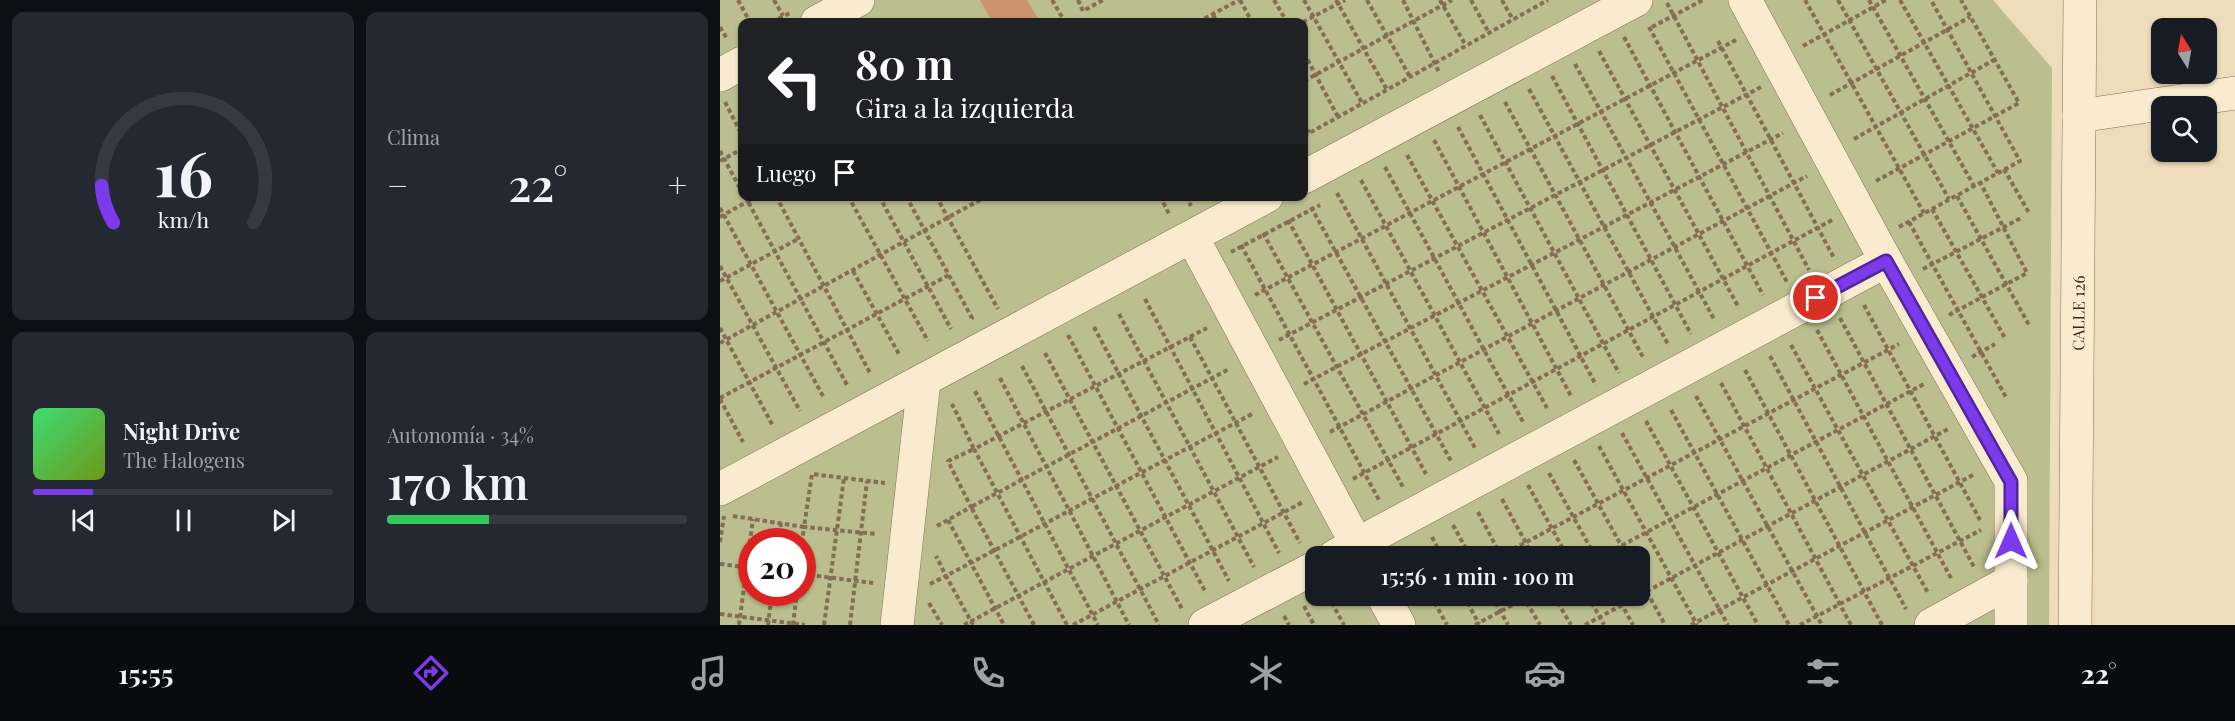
<!DOCTYPE html>
<html lang="es">
<meta charset="utf-8">
<style>
body{margin:0;font-family:"Playfair Display",serif;background:#242831;color:#f1f3f6;height:100vh;display:flex;flex-direction:column;font-size:22px;white-space:nowrap}
*{box-sizing:border-box;margin:0}
p{font-size:20px;color:#9ea1a6}
.icon{flex:none;width:33px;height:33px;fill:none;stroke:currentColor;stroke-width:2;stroke-linecap:round;stroke-linejoin:round}
.map{position:relative;flex:1;overflow:hidden}
.drawer{display:flex;flex-direction:column;gap:12px;padding:12px;background:#0d0f14;width:720px}
.drawer>*{flex:none}
.banner{position:absolute;left:18px;top:18px;width:570px;height:183px;border-radius:12px;box-shadow:0 2px 4px #0004;background:#202124;color:#fff;overflow:hidden}
.needle{width:39px;rotate:349deg}
.buttons{position:absolute;left:1431px;top:18px;display:grid;gap:12px}
.buttons a{display:grid;place-items:center;width:66px;height:66px;border-radius:12px;background:#171b24;box-shadow:0 2px 4px #0004;font-size:30px}
.speed{position:absolute;left:18px;top:528px;display:flex;gap:12px;font-size:30px;font-weight:700;text-align:center}
.speed>*{display:grid;place-content:center;width:78px;height:78px;border-radius:50%;background:#171b24;box-shadow:0 2px 4px #0004;line-height:1}
.speed .limit{border:9px solid #d22;background:#fff;color:#111}
.pin{position:absolute;display:grid;place-items:center;width:51px;height:51px;color:#fff;margin:-26px;border:3px solid #fff;border-radius:50%;box-shadow:0 2px 6px #0007}
.me{position:absolute;width:66px;margin:-33px;rotate:0deg;stroke-linejoin:round;filter:drop-shadow(0 0 4px #0008)}
.turn{display:flex;align-items:center;gap:21px;height:126px;padding:0 18px;font-size:27px}
.turn .icon{width:78px;height:78px;stroke-width:2.5}
.turn b{display:block;font-size:42px;line-height:51px}
.then{display:flex;align-items:center;height:57px;padding:0 18px;background:#0003;gap:12px;font-size:22px}
.big{font-size:45px;font-weight:600;line-height:1.1}
.drawer .widget{flex:1;display:flex;flex-direction:column;justify-content:center;gap:9px;min-width:0;padding:0 21px;border-radius:12px;background:#242831}
.drawer .dial{align-items:center;gap:0}
.dial svg{height:156px;overflow:visible;fill:none;stroke:#363941;stroke-width:7;stroke-linecap:round;text-anchor:middle}
.dial text{fill:#f1f3f6;stroke:none}
.song{display:flex;align-items:center;gap:18px}
.cover{width:72px;height:72px;border-radius:9px;background:linear-gradient(135deg,hsl(140 70% 55%),hsl(80 70% 35%))}
.played{height:6px;border-radius:3px;background:linear-gradient(90deg,#7c3aed 20%,#363941 20%)}
.keys{display:flex;justify-content:space-around;direction:ltr}
.heat{display:flex;justify-content:space-between;align-items:center;font-size:33px;direction:ltr}
.charge{height:9px;border-radius:4px;background:linear-gradient(90deg,#34c759 34%,#363941 0)}
.drawer .tiles{flex:1;display:grid;gap:12px;grid-template-columns:repeat(2,1fr)}
.trip{position:absolute;left:585px;top:546px;width:345px;height:60px;border-radius:12px;background:#171b24;box-shadow:0 2px 4px #0004;font-weight:600;line-height:60px;text-align:center}
.menu{display:flex;height:96px;justify-content:space-around;align-items:center;background:#090b0e;color:#9ea1a6}
.menu .icon{width:42px;height:42px}
.menu .selected{color:#7c3aed}
.menu b{font-size:27px;color:#f1f3f6}
main{display:flex;flex:1;min-height:0}
.map>svg:first-child{display:block}
</style>
<main>
<section class="drawer">
<div class="tiles">
<div class="widget dial"><svg viewBox="0 0 100 80">
<path d="M14 69A42 42 0 1 1 86 69"/>
<path d="M14 69A42 42 0 0 1 8 50" stroke="#7c3aed"/>
<text x="50" y="56" font-size="32" font-weight="700">16</text>
<text x="50" y="72" font-size="11">km/h</text>
</svg></div>
<div class="widget"><p>Clima</p>
<div class="heat"><a>−</a><b class="big">22°</b><a>+</a></div>
</div>
<div class="widget">
<div class="song"><i class="cover"></i><div><b>Night Drive</b><p>The Halogens</p></div></div>
<div class="played"></div>
<div class="keys"><svg class="icon" aria-label="previous" viewBox="0 0 24 24"><path d="M18 5L8 12l10 7zM5 5v14"/></svg><svg class="icon" aria-label="pause" viewBox="0 0 24 24"><path d="M8 5v14M16 5v14"/></svg><svg class="icon" aria-label="next" viewBox="0 0 24 24"><path d="M6 5l10 7-10 7zM19 5v14"/></svg></div>
</div>
<div class="widget"><p>Autonomía · 34%</p><b class="big">170 km</b><div class="charge"></div></div>
</div>
</section>
<div class="map">
<svg width="1515" height="625" viewBox="0 0 1515 625">
<rect width="100%" height="100%" fill="#edb"/>
<path fill="#bbbf8f" fill-rule="evenodd" d="M0,0h1273l59,68 -3,557h-1329zM22,22h562v174h-562zM32,542h50v50h-50zM596,556h324v40h-324z"/>
<polygon fill="#cd9370" points="260,0 307,0 320,22 273,22"/>
<g fill="none" stroke-linecap="round" stroke-linejoin="round">
<g stroke="#856d55" stroke-width="34">
<g id="minor">
<polyline points="1025,0 1166,261 1291,481 1291,625"/>
<polyline points="97,22 138,0"/>
<polyline points="0,75 22,63"/>
<polyline points="1359,116 1515,93"/>
<polyline points="584,177 916,0"/>
<polyline points="472,237 643,556"/>
<polyline points="0,489 547,196"/>
<polyline points="615,556 1166,261"/>
<polyline points="663,596 679,625"/>
<polyline points="177,625 204,381"/>
<polyline points="485,625 596,567"/>
<polyline points="1211,625 1291,581"/>
<path id="s1" d="M1355,625l5,-625"/>
</g>
</g>
<g stroke="#856d55" stroke-width="4" stroke-dasharray="4.5 3" stroke-linecap="butt">
<polyline points="18,0 30,22"/>
<polyline points="54,0 63,16"/>
<polyline points="332,0 345,22"/>
<polyline points="358,0 363,11 383,0"/>
<polyline points="520,0 532,22"/>
<polyline points="554,0 567,22"/>
<polyline points="584,0 642,103"/>
<polyline points="616,0 667,90"/>
<polyline points="647,0 690,77"/>
<polyline points="683,0 719,72"/>
<polyline points="720,0 746,46"/>
<polyline points="751,0 769,33"/>
<polyline points="782,0 793,20"/>
<polyline points="1085,0 1204,213"/>
<polyline points="1118,0 1229,199"/>
<polyline points="1149,0 1254,186"/>
<polyline points="1180,0 1278,173"/>
<polyline points="947,3 1089,270"/>
<polyline points="493,15 497,22"/>
<polyline points="52,22 70,13"/>
<polyline points="478,22 519,0"/>
<polyline points="583,22 625,0"/>
<polyline points="0,27 7,39"/>
<polyline points="929,27 1067,282"/>
<polyline points="932,27 983,0"/>
<polyline points="904,37 1043,295"/>
<polyline points="998,41 1114,258"/>
<polyline points="1083,46 1166,0"/>
<polyline points="879,51 1019,308"/>
<polyline points="584,53 618,117"/>
<polyline points="855,64 995,321"/>
<polyline points="832,76 971,334"/>
<polyline points="584,81 732,0"/>
<polyline points="809,89 949,346"/>
<polyline points="1110,95 1250,17"/>
<polyline points="5,102 22,135"/>
<polyline points="785,102 924,359"/>
<polyline points="760,115 899,373"/>
<polyline points="584,123 589,133"/>
<polyline points="738,127 876,385"/>
<polyline points="584,136 828,0"/>
<polyline points="1134,139 1274,60"/>
<polyline points="714,140 851,396"/>
<polyline points="0,151 22,192"/>
<polyline points="687,155 827,408"/>
<polyline points="0,161 22,149"/>
<polyline points="665,167 803,422"/>
<polyline points="1284,169 1309,213"/>
<polyline points="641,180 779,434"/>
<polyline points="1156,181 1299,103 1241,0"/>
<polyline points="617,193 755,448"/>
<polyline points="25,196 127,385"/>
<polyline points="56,196 150,373"/>
<polyline points="128,196 208,341"/>
<polyline points="159,196 231,329"/>
<polyline points="186,196 252,318 249,320"/>
<polyline points="216,196 278,309"/>
<polyline points="361,196 365,196"/>
<polyline points="440,196 449,214"/>
<polyline points="466,196 471,206"/>
<polyline points="1237,196 1309,325"/>
<polyline points="468,200 475,196"/>
<polyline points="591,207 731,461"/>
<polyline points="0,208 104,398"/>
<polyline points="1212,209 1285,338"/>
<polyline points="0,217 37,196"/>
<polyline points="568,220 706,474"/>
<polyline points="1189,222 1287,399"/>
<polyline points="1179,227 1300,161 1211,0"/>
<polyline points="543,233 683,487"/>
<polyline points="521,245 659,500"/>
<polyline points="511,252 600,205"/>
<polyline points="0,266 80,411"/>
<polyline points="1203,269 1303,217"/>
<polyline points="133,271 180,356"/>
<polyline points="0,281 78,239"/>
<polyline points="535,295 1016,40"/>
<polyline points="425,299 559,553"/>
<polyline points="1144,305 1260,520"/>
<polyline points="399,314 534,567"/>
<polyline points="1229,315 1307,273 1260,182"/>
<polyline points="1120,318 1254,567"/>
<polyline points="374,327 509,581"/>
<polyline points="0,328 53,426"/>
<polyline points="1097,330 1232,580"/>
<polyline points="348,335 486,593"/>
<polyline points="470,337 580,543"/>
<polyline points="559,340 1041,87"/>
<polyline points="0,343 267,196"/>
<polyline points="1071,345 1208,593"/>
<polyline points="325,353 462,609"/>
<polyline points="1050,356 1186,609"/>
<polyline points="1252,357 1275,344"/>
<polyline points="302,366 439,625"/>
<polyline points="1025,370 1162,625"/>
<polyline points="280,378 409,625"/>
<polyline points="1001,383 1131,625"/>
<polyline points="584,384 1063,133"/>
<polyline points="255,391 378,625"/>
<polyline points="976,396 1102,625"/>
<polyline points="0,398 229,275"/>
<polyline points="0,399 23,442"/>
<polyline points="951,410 1069,625"/>
<polyline points="926,421 1038,625"/>
<polyline points="610,432 1087,176"/>
<polyline points="902,433 1008,625"/>
<polyline points="879,446 977,625"/>
<polyline points="854,460 907,556"/>
<polyline points="829,473 875,556"/>
<polyline points="633,479 1112,220"/>
<polyline points="808,485 847,556"/>
<polyline points="782,499 813,556"/>
<polyline points="758,512 781,556"/>
<polyline points="13,516 84,527 92,474 165,483"/>
<polyline points="228,520 284,625"/>
<polyline points="733,525 750,556"/>
<polyline points="217,526 251,507 228,461 254,449 232,404"/>
<polyline points="712,537 722,556"/>
<polyline points="0,542 4,516"/>
<polyline points="59,542 61,523"/>
<polyline points="82,543 84,527 157,534"/>
<polyline points="780,556 1179,344"/>
<polyline points="882,556 1204,384"/>
<polyline points="0,564 32,568"/>
<polyline points="82,574 153,583"/>
<polyline points="920,579 945,625"/>
<polyline points="210,584 226,576 216,556"/>
<polyline points="920,595 1228,429"/>
<polyline points="608,596 624,625"/>
<polyline points="711,596 727,625"/>
<polyline points="744,596 759,624"/>
<polyline points="772,596 788,625"/>
<polyline points="803,596 820,625"/>
<polyline points="834,596 851,625"/>
<polyline points="868,596 884,625"/>
<polyline points="897,596 913,625"/>
<polyline points="697,601 707,596"/>
<polyline points="209,603 222,625"/>
<polyline points="584,606 594,625"/>
<polyline points="0,614 85,625"/>
<polyline points="564,616 569,625"/>
<polyline points="19,625 33,519"/>
<polyline points="48,625 52,592"/>
<polyline points="73,625 77,592"/>
<polyline points="104,625 124,478"/>
<polyline points="130,625 147,481"/>
<polyline points="244,625 558,457"/>
<polyline points="253,625 226,576 534,413"/>
<polyline points="314,625 251,507 509,369"/>
<polyline points="347,625 254,449 487,328"/>
<polyline points="353,625 583,502"/>
<polyline points="755,625 809,596"/>
<polyline points="865,625 919,596"/>
<polyline points="971,625 1253,475"/>
<polyline points="1080,625 1261,530"/>
</g>
<use href="#minor" stroke="#f9ebce" stroke-width="33"/>
</g>
<g fill="none" stroke-linecap="round" stroke-linejoin="round">
<g stroke="#51269a" stroke-width="15">
<polyline id="route" points="1096,298 1166,261 1291,482 1291,541"/>
</g>
<use href="#route" stroke="#7c3aed" stroke-width="10"/>
</g>
<g text-anchor="middle" dominant-baseline="central" stroke-width="6" stroke-linejoin="round" paint-order="stroke">
<g font-size="16" fill="#34261a" stroke="#f5e7cb">
<text stroke="none"><textPath href="#s1" startOffset="312">CALLE 126</textPath></text>
</g>
</g>
</svg>
<div class="buttons">
<a><svg class="needle" viewBox="-14 -14 28 28"><path d="M0-13l5 13h-10z" fill="#e53935"/><path d="M0 13l5-13h-10z" fill="#9ea1a6"/></svg></a>
<a><svg class="icon" aria-label="search" viewBox="0 0 24 24"><circle cx="10" cy="10" r="6"/><path d="M15 15l6 6"/></svg></a>
</div>
<div class="speed"><div class="limit">20</div></div>
<div class="pin" style="left:1096px;top:298px;background:#d93025"><svg class="icon" aria-label="arrive" viewBox="0 0 24 24"><path d="M6 21V4h12l-3 4 3 4H6"/></svg></div>
<svg class="me" style="left:1291px;top:541px" viewBox="-20 -20 40 40"><path d="M0-17L14 15 0 8-14 15z" fill="#7c3aed" stroke="#fff" stroke-width="4"/></svg>
<div class="trip">15:56 · 1 min · 100 m</div>
<div class="banner">
<div class="turn"><svg class="icon" aria-label="left" viewBox="0 0 24 24"><path d="M17 20v-9H6M10 6l-5 5 5 5"/></svg><div><b>80 m</b>Gira a la izquierda</div></div>
<div class="then">Luego<svg class="icon" aria-label="arrive" viewBox="0 0 24 24"><path d="M6 21V4h12l-3 4 3 4H6"/></svg></div>
</div>
</div>
</main>
<nav class="menu">
<b>15:55</b>
<svg class="icon selected" aria-label="directions" viewBox="0 0 24 24"><path d="M12 3l9 9-9 9-9-9zM9 14v-3h6M13 9l2 2-2 2"/></svg>
<svg class="icon" aria-label="music" viewBox="0 0 24 24"><path d="M9 18V5l10-2v13"/><circle cx="6" cy="18" r="3"/><circle cx="16" cy="16" r="3"/></svg>
<svg class="icon" aria-label="phone" viewBox="0 0 24 24"><path d="M5 4h4l2 5-3 2q2 4 5 5l2-3 5 2v4C11 20 4 13 5 4z"/></svg>
<svg class="icon" aria-label="climate" viewBox="0 0 24 24"><path d="M12 3v18M4 7l16 10M4 17L20 7"/></svg>
<svg class="icon" aria-label="car" viewBox="0 0 24 24"><path d="M5 17H2v-5l4-1 3-4h7l3 4 3 1v5h-3M9 17h6M6 11h13"/><circle cx="7" cy="17" r="2"/><circle cx="17" cy="17" r="2"/></svg>
<svg class="icon" aria-label="filters" viewBox="0 0 24 24"><path d="M4 7h16M4 17h16"/><circle cx="9" cy="7" r="2"/><circle cx="15" cy="17" r="2"/></svg>
<b>22°</b>
</nav>
